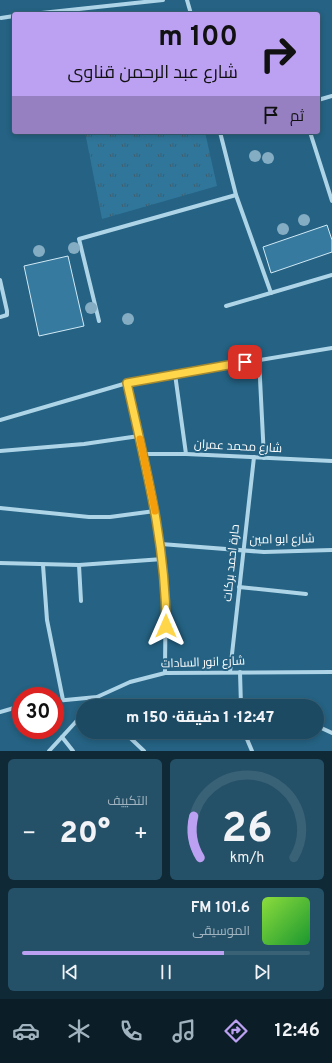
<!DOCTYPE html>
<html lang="ar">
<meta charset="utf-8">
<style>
body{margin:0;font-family:Overpass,Cairo,sans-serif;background:#255168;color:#f1f3f6;direction:rtl;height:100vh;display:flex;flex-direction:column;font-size:15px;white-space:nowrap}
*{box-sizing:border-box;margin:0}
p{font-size:13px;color:#a0b3be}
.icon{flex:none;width:22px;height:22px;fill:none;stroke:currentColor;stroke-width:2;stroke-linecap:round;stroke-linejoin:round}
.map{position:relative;height:751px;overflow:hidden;direction:ltr}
.panel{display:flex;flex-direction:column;gap:8px;padding:8px;background:#0f2936;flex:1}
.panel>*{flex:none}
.top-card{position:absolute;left:12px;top:12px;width:308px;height:122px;border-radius:4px;box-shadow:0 2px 6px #0003,0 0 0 1px #3a6277;direction:rtl;background:#bca0f2;color:#111;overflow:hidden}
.speed{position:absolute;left:12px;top:687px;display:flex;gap:8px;font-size:20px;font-weight:700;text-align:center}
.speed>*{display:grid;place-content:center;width:52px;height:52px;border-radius:50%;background:#1c4a62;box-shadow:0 2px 6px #0003,0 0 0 1px #3a6277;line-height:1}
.speed .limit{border:6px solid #d22;background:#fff;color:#111}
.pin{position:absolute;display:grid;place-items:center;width:34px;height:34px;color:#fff;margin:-17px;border-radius:8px;box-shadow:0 2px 6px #0006}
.me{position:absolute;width:44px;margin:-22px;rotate:0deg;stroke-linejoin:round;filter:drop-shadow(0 0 3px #0008)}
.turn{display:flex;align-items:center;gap:14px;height:84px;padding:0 16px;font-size:18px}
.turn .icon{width:52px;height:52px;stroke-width:2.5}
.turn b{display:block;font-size:28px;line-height:34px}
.then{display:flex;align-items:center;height:38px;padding:0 16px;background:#0003;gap:8px;font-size:15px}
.big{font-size:30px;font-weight:800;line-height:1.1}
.panel .card{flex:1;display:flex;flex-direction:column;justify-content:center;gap:6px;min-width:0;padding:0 14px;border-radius:6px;background:#255168}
.panel .dial{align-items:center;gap:0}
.dial svg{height:104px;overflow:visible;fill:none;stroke:#3a6277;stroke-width:7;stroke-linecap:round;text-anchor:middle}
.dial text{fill:#f1f3f6;stroke:none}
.song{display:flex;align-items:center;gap:12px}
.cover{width:48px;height:48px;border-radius:6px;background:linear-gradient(135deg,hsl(90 70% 55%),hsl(130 70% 35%))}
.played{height:4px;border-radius:2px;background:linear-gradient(90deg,#bca0f2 70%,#3a6277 70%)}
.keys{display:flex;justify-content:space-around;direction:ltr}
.heat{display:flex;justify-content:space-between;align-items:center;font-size:22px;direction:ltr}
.panel .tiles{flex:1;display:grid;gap:8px;grid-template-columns:1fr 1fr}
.card:last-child{grid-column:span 2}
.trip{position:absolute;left:76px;top:699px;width:248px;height:40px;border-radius:20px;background:#1c4a62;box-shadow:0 2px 6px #0003,0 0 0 1px #3a6277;font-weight:800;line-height:40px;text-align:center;direction:rtl}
.tabs{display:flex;height:64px;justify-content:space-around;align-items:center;background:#0b1e27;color:#a0b3be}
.tabs .icon{width:28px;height:28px}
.tabs .on{color:#bca0f2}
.tabs b{font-size:18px;color:#f1f3f6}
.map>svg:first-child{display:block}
</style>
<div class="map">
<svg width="332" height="751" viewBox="0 0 332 751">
<defs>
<pattern id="grass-tufts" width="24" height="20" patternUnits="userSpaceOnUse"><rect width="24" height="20" fill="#30769a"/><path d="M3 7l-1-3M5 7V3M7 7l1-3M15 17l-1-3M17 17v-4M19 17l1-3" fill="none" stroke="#3f5f6f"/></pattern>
</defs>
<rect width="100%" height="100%" fill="#256283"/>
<polygon fill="url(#grass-tufts)" points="85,132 205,132 217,186 102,219"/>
<g fill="#367b9f" stroke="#d1e9f6">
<polygon points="327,225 332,240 332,252 271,273 263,247"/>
<polygon points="68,256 84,326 39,336 24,266"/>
</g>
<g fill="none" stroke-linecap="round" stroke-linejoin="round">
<g stroke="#aed4e7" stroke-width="4">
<polyline points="187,0 191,14"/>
<polyline points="32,14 163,0"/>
<polyline points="1,18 14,16"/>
<polyline points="318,100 332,96"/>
<polyline points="220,132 236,195 271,293"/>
<polyline points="310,132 332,201"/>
<polyline points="0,280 7,311 7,315 0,317"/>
<polyline points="226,306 332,275"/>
<polyline points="99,321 79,239 236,195"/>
<polyline points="259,359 264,458"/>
<polyline points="175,374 186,454"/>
<path d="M127,383c13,58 30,117 36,177 4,37 2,75 2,113"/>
<polyline points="0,420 127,383 175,374 332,348"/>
<polyline points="0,451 84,444 139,436"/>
<polyline points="143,454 186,454 332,461"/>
<polyline points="0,508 89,517 110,517 155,511"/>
<polyline points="161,544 264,552 332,550"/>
<polyline points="0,563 79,565 163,559"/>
<polyline points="43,565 47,620 63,700"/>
<polyline points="79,565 81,601"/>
<polyline points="239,587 306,594"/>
<polyline points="230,672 254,457"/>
<polyline points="240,672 241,706"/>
<polyline points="55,701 97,697 130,682 165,673 332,672"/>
<polyline points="89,706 97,697 103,706"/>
<polyline points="0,712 21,706"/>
<polyline points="317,726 332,733"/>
<polyline points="124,732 144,751"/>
<polyline points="244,732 252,751"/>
<polyline points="62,737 73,751"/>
<polyline points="49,751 83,714"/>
</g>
</g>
<g fill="#84acc2">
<circle cx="255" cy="156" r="6"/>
<circle cx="268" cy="158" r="6"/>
<circle cx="304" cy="220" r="6"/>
<circle cx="283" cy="229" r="6"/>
<circle cx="74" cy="248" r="6"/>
<circle cx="39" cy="251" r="6"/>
<circle cx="91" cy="308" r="6"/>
<circle cx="128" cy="319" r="6"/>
</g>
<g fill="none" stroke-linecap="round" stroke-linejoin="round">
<g stroke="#a68a30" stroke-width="10">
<path id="route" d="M166,626c0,-83 -21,-162 -39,-243l118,-21"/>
</g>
<use href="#route" stroke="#ffd54a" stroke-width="7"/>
<polyline stroke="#f59e0b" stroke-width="7" points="140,439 155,511"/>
</g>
<g text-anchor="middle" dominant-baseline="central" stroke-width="4" stroke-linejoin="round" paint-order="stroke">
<g font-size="12" fill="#fff" stroke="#256283">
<text transform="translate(238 447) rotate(3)">شارع محمد عمران</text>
<text transform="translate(282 540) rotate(-1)">شارع ابو امين</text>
<text transform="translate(232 563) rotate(-84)">حارة احمد بركات</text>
<text transform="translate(203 663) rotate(-2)">شارع انور السادات</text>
</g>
</g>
</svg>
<div class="speed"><div class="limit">30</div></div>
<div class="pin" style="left:245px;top:362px;background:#d93025"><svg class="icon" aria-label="arrive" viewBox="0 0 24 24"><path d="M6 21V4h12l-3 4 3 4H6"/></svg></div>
<svg class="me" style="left:166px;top:626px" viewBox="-20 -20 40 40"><path d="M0-17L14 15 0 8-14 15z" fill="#ffd54a" stroke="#fff" stroke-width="4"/></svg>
<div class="trip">12:47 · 1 دقيقة · 150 m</div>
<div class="top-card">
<div class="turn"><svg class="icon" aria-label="right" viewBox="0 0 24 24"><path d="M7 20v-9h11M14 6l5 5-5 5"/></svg><div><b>100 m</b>شارع عبد الرحمن قناوى</div></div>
<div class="then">ثم<svg class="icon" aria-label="arrive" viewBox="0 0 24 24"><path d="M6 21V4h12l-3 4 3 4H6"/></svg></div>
</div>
</div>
<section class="panel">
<div class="tiles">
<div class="card dial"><svg viewBox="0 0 100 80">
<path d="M14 69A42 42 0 1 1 86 69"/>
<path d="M14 69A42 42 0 0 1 9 37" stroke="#bca0f2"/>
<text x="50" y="56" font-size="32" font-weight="700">26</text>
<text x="50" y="72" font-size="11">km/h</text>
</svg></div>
<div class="card"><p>التكييف</p>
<div class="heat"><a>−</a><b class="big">20°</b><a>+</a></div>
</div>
<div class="card">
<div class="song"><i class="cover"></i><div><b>101.6 FM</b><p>الموسيقى</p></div></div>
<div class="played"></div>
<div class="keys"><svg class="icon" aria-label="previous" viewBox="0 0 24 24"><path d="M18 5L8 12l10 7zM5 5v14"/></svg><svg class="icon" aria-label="pause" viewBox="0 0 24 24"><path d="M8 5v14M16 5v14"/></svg><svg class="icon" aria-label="next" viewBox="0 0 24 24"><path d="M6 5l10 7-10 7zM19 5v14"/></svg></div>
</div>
</div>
</section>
<nav class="tabs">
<b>12:46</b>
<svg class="icon on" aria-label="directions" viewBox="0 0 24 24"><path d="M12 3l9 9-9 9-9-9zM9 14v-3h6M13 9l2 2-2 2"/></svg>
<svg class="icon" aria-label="music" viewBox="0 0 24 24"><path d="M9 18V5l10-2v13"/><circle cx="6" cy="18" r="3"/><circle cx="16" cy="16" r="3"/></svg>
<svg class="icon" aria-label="phone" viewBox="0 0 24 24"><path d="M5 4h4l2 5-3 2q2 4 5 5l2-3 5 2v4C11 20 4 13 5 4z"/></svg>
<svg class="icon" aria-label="climate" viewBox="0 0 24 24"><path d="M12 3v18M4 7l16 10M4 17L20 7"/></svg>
<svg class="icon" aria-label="car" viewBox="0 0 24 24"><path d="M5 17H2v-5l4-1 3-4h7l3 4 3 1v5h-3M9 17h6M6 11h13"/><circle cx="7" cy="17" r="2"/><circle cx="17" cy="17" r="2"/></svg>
</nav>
